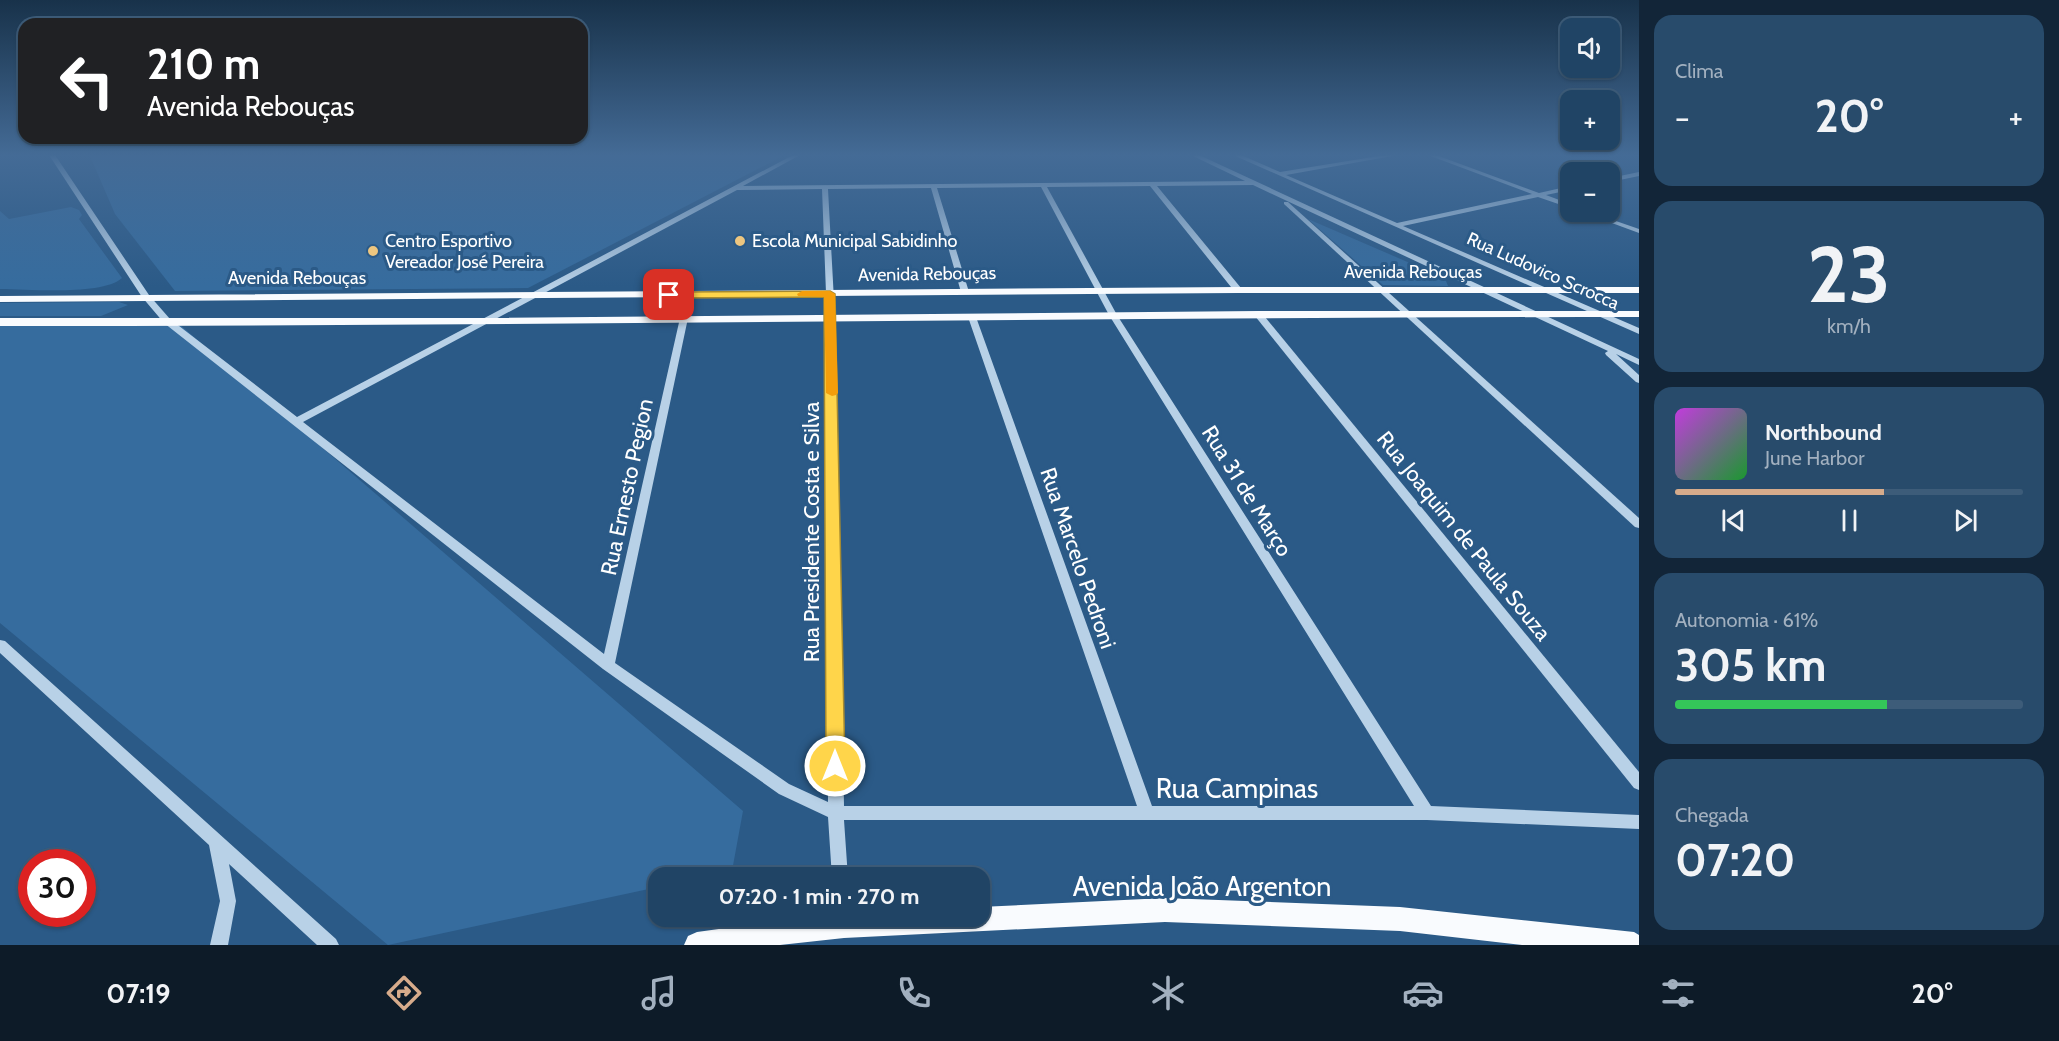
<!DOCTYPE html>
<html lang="pt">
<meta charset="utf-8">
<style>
body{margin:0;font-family:Cabin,sans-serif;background:#284b6b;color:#f1f3f6;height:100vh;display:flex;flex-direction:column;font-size:22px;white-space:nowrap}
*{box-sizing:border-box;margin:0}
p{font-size:20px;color:#a2b0bf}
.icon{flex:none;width:33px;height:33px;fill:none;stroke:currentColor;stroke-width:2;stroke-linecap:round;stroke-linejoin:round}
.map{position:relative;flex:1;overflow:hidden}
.details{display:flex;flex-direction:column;gap:15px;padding:15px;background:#122538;width:420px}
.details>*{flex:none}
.hud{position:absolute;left:18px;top:18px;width:570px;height:126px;border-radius:18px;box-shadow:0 2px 4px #0004,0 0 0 2px #3d5c79;background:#202124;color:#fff;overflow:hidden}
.fabs{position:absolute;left:1560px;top:18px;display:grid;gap:12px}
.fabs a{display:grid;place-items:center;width:60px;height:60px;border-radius:12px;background:#204465;box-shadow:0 2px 4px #0004,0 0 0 2px #3d5c79;font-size:30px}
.speed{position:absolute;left:18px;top:849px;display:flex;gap:12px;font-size:30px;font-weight:700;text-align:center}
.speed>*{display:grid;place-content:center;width:78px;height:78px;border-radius:50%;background:#204465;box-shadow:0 2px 4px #0004,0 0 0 2px #3d5c79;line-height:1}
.speed .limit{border:9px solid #d22;background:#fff;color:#111}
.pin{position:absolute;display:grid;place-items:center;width:51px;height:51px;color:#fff;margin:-26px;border-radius:12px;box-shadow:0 3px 9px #0006}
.me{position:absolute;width:66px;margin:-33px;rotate:0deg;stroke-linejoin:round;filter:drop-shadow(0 0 4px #0008)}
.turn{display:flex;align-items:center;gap:21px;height:126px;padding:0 30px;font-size:27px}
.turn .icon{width:78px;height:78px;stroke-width:2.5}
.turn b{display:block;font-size:42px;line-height:51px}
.big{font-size:45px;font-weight:700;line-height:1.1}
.details .widget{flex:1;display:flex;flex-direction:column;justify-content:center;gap:9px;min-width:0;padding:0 21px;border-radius:18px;background:#284b6b}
.details .dial{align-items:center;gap:0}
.dial b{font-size:78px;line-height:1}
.song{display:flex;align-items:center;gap:18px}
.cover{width:72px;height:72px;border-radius:9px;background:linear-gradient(135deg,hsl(290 70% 55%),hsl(130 70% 35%))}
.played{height:6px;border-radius:3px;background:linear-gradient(90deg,#d6ab8b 60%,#3d5c79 60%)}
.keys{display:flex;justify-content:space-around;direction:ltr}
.heat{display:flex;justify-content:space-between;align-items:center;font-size:33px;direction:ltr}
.charge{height:9px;border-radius:4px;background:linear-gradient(90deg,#34c759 61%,#3d5c79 0)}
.trip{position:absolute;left:648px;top:867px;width:342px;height:60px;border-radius:18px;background:#204465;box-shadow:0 2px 4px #0004,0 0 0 2px #3d5c79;font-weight:700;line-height:60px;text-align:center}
.dock{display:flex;height:96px;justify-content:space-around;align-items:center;background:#0d1b28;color:#a2b0bf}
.dock .icon{width:42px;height:42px}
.dock .active{color:#d6ab8b}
.dock b{font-size:27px;color:#f1f3f6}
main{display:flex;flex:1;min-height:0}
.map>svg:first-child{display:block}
</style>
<main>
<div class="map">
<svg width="1639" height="945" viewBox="0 0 1639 945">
<rect width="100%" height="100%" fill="#2b5a87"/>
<g fill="#366c9e">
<polygon points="785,155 528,288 175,291 115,214 90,156"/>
<path d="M71,207l8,3 3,5 -3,4 43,59c-20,18 -93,11 -122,11v-78l9,8z"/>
<polygon points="1308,219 1440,276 1446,281 1448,286 1383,285"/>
<polygon points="119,302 128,305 101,316 0,316 0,303"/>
<polygon points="179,324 743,811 732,871 703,877 658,878 658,887 388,945 0,623 0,325"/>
</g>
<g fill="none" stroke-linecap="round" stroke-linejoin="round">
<g fill="#b8d1e7" fill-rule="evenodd">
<path d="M49,155h6l94,140 21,24 127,98 496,-262h7l-57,31 502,-5 -54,-26h8l440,204v6l-23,-11 23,21v8l-3,-1 -30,-27 -1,-2 3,-2 -355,-166 -96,1 84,102 1,2 -4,2h-3l-85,-106 -103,1 70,128 314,491 208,9v14l-212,-9h-583l4,58h-16l-4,-61 -49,-23 -176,-125 -439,-346 -22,-26zM1041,187l68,128 305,491h-262l-176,-489 -4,-2 -4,2 169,489h-293l-9,-487 -7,-130 103,-1 30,104 4,2 4,-2 -32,-104zM822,189l5,130 1,483 -39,-18 -174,-121 73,-345 -1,-2h-3l-4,2 -76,336 -301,-232 434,-232z"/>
<polygon points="1233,155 1241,155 1280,172 1385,155 1398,155 1286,175 1397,223 1532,194 1428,155 1436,155 1539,193 1570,186 1570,190 1546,195 1570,204 1570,208 1538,197 1403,226 1639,328 1639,334"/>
<polygon points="1639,172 1639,176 1610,182 1610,178"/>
<polygon points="1284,202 1288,202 1639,518 1639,528 1635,527 1284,204"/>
<polygon points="1582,212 1590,212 1639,229 1639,233"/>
<polygon points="1255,312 1261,312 1639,772 1639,790 1634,788 1255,316"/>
<polygon points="0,640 5,641 336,939 339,945 317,945 229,864 236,901 228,945 210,945 220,901 209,845 0,653"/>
</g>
<g fill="#f9fbfe" fill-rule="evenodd">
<polygon points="1238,287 1639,287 1639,293 1238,293 0,302 0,296"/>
<path d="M1258,311h381v6c-546,0 -1093,9 -1639,9v-8h480z"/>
<polygon points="1165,898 1400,907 1634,932 1639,935 1639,945 1522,945 1400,931 1165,922 844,938 780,945 684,945 688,936 697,932 813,916 980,916 980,907"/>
</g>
</g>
<linearGradient id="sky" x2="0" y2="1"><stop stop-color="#18324a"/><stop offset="0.54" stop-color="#446b96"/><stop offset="1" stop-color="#446b96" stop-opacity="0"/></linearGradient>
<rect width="1639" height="287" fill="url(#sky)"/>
<polygon fill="#ffd54a" stroke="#a68a30" stroke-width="1.5" points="830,291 835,294 845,766 842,772 835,774 828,772 826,766 824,297 669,298 664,295 669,292"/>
<polygon fill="#f59e0b" points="802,291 830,291 835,294 838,393 836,395 832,396 826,393 824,297 798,296 797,294"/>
<g fill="#edc680" stroke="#2b5a87" stroke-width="2">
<circle cx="740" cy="241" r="6"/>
<circle cx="373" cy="251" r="6"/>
</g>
<g text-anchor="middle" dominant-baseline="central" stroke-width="6" stroke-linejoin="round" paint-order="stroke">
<g font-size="18" fill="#fff" stroke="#2b5a87" text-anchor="start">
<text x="385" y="241">Centro Esportivo<tspan x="385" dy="21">Vereador José Pereira</tspan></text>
<text x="752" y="241">Escola Municipal Sabidinho</text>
</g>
<g font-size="18" fill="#fff" stroke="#2b5a87">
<text transform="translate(1543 271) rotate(24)">Rua Ludovico Scrocca</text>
<text x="1413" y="272">Avenida Rebouças</text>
<text transform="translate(927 274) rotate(-1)">Avenida Rebouças</text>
<text x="297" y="278">Avenida Rebouças</text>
</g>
<g font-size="22" fill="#fff" stroke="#2b5a87">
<text transform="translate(627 487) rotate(-78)">Rua Ernesto Pegion</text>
<text transform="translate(1247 491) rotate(58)">Rua 31 de Março</text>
<text transform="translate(811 532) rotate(-90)">Rua Presidente Costa e Silva</text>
<text transform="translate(1464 536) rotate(51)">Rua Joaquim de Paula Souza</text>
<text transform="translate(1078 558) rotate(71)">Rua Marcelo Pedroni</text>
</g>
<g font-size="27" fill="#fff" stroke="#2b5a87">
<text x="1237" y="788">Rua Campinas</text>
<text x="1202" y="886">Avenida João Argenton</text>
</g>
</g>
</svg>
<div class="fabs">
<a><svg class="icon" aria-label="sound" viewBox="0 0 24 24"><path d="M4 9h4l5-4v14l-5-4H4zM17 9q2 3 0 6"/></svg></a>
<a>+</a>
<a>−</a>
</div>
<div class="speed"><div class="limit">30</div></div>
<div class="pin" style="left:669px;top:295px;background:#d93025"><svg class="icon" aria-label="arrive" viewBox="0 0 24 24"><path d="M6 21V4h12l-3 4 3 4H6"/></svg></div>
<svg class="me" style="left:835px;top:766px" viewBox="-20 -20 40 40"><circle r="17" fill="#ffd54a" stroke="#fff" stroke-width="3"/><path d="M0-11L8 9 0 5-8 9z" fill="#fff"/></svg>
<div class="trip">07:20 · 1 min · 270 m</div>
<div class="hud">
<div class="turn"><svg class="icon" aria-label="left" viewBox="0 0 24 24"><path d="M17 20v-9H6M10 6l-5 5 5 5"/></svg><div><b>210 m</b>Avenida Rebouças</div></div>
</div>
</div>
<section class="details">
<div class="widget"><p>Clima</p>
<div class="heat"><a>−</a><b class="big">20°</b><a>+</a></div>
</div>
<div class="widget dial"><b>23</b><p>km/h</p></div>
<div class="widget">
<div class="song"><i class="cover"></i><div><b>Northbound</b><p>June Harbor</p></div></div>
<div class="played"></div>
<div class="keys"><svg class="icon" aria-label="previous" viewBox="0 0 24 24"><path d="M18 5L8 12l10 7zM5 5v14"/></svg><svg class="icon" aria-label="pause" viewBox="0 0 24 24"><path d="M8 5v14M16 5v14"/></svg><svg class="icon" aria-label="next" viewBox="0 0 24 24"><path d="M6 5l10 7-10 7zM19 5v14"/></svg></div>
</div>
<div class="widget"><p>Autonomia · 61%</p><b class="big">305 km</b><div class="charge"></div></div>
<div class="widget"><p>Chegada</p><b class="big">07:20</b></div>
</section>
</main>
<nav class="dock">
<b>07:19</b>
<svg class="icon active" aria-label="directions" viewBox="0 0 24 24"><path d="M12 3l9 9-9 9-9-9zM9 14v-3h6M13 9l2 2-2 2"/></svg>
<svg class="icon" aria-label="music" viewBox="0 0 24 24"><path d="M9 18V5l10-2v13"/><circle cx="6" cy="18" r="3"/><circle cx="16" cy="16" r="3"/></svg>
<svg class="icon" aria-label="phone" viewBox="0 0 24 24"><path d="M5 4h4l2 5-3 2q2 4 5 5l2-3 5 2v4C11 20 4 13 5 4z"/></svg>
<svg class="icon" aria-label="climate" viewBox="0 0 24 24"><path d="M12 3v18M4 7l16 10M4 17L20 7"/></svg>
<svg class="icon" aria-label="car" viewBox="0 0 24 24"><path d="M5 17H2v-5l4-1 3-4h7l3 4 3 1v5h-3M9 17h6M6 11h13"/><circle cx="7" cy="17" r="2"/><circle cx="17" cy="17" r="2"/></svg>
<svg class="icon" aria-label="filters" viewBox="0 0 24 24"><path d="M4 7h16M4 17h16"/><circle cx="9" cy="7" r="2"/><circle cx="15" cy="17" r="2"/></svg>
<b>20°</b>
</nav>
